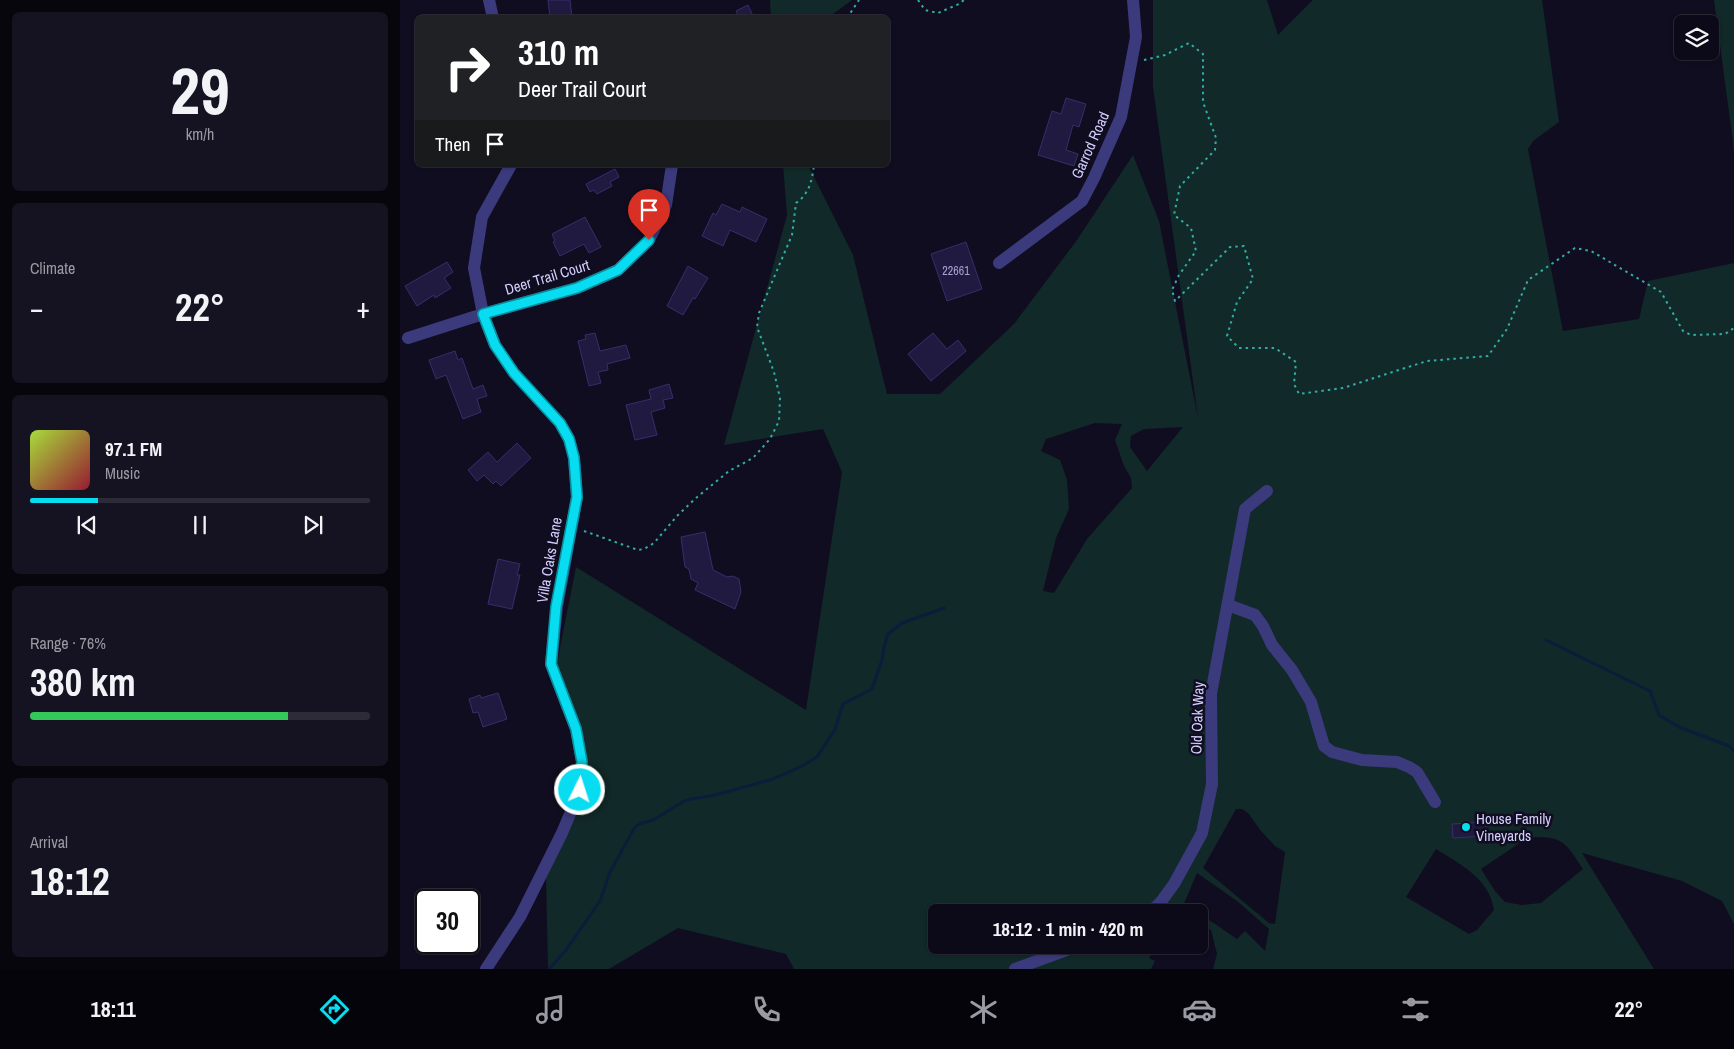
<!DOCTYPE html>
<meta charset="utf-8">
<style>
body{margin:0;font-family:"Archivo Narrow",sans-serif;background:#151321;color:#f1f3f6;height:100vh;display:flex;flex-direction:column;font-size:19px;white-space:nowrap}
*{box-sizing:border-box;margin:0}
p{font-size:16px;color:#9a9aa2}
.icon{flex:none;width:28px;height:28px;fill:none;stroke:currentColor;stroke-width:2;stroke-linecap:round;stroke-linejoin:round}
.map{position:relative;flex:1;overflow:hidden}
.sheet{display:flex;flex-direction:column;gap:12px;padding:12px;background:#07060d;width:400px}
.sheet>*{flex:none}
.guide{position:absolute;left:15px;top:15px;width:475px;height:152px;border-radius:8px;box-shadow:0 1px 4px #0004,0 0 0 1px #2c2b37;background:#202124;color:#fff;overflow:hidden}
.fabs{position:absolute;left:1274px;top:15px;display:grid;gap:10px}
.fabs a{display:grid;place-items:center;width:45px;height:45px;border-radius:8px;background:#0c0a18;box-shadow:0 1px 4px #0004,0 0 0 1px #2c2b37;font-size:25px}
.speed{position:absolute;left:15px;top:889px;display:flex;gap:10px;font-size:25px;font-weight:700;text-align:center}
.speed>*{display:grid;place-content:center;width:65px;height:65px;border-radius:50%;background:#0c0a18;box-shadow:0 1px 4px #0004,0 0 0 1px #2c2b37;line-height:1}
.speed .limit{border:2px solid #111;border-radius:8px;background:#fff;color:#111}
.pin{position:absolute;display:grid;place-items:center;width:42px;height:42px;color:#fff;margin:-51px -21px;border-radius:50% 50% 50% 0;rotate:-45deg;box-shadow:0 0 5px #0007}
.pin .icon{rotate:45deg}
.me{position:absolute;width:55px;margin:-28px;rotate:4deg;stroke-linejoin:round;filter:drop-shadow(0 0 4px #0008)}
.turn{display:flex;align-items:center;gap:18px;height:105px;padding:0 20px;font-size:22px}
.turn .icon{width:65px;height:65px;stroke-width:2.5}
.turn b{display:block;font-size:35px;line-height:42px}
.then{display:flex;align-items:center;height:48px;padding:0 20px;background:#0003;gap:10px;font-size:19px}
.big{font-size:38px;font-weight:700;line-height:1.1}
.sheet .tile{flex:1;display:flex;flex-direction:column;justify-content:center;gap:8px;min-width:0;padding:0 18px;border-radius:8px;background:#151321}
.sheet .dial{align-items:center;gap:0}
.dial b{font-size:65px;line-height:1}
.song{display:flex;align-items:center;gap:15px}
.cover{width:60px;height:60px;border-radius:8px;background:linear-gradient(135deg,hsl(80 70% 55%),hsl(350 70% 35%))}
.played{height:5px;border-radius:2px;background:linear-gradient(90deg,#07dcf0 20%,#2c2b37 20%)}
.keys{display:flex;justify-content:space-around;direction:ltr}
.heat{display:flex;justify-content:space-between;align-items:center;font-size:28px;direction:ltr}
.charge{height:8px;border-radius:4px;background:linear-gradient(90deg,#34c759 76%,#2c2b37 0)}
.trip{position:absolute;left:528px;top:904px;width:280px;height:50px;border-radius:8px;background:#0c0a18;box-shadow:0 1px 4px #0004,0 0 0 1px #2c2b37;font-weight:700;line-height:50px;text-align:center}
.tabs{display:flex;height:80px;justify-content:space-around;align-items:center;background:#05040a;color:#9a9aa2}
.tabs .icon{width:35px;height:35px}
.tabs .on{color:#07dcf0}
.tabs b{font-size:22px;color:#f1f3f6}
main{display:flex;flex:1;min-height:0}
.map>svg:first-child{display:block}
</style>
<main>
<section class="sheet">
<div class="tile dial"><b>29</b><p>km/h</p></div>
<div class="tile"><p>Climate</p>
<div class="heat"><a>−</a><b class="big">22°</b><a>+</a></div>
</div>
<div class="tile">
<div class="song"><i class="cover"></i><div><b>97.1 FM</b><p>Music</p></div></div>
<div class="played"></div>
<div class="keys"><svg class="icon" aria-label="previous" viewBox="0 0 24 24"><path d="M18 5L8 12l10 7zM5 5v14"/></svg><svg class="icon" aria-label="pause" viewBox="0 0 24 24"><path d="M8 5v14M16 5v14"/></svg><svg class="icon" aria-label="next" viewBox="0 0 24 24"><path d="M6 5l10 7-10 7zM19 5v14"/></svg></div>
</div>
<div class="tile"><p>Range · 76%</p><b class="big">380 km</b><div class="charge"></div></div>
<div class="tile"><p>Arrival</p><b class="big">18:12</b></div>
</section>
<div class="map">
<svg width="1334" height="969" viewBox="0 0 1334 969">
<rect width="100%" height="100%" fill="#100d20"/>
<g fill="#112928" fill-rule="evenodd">
<polygon points="370,0 452,0 429,17 371,18"/>
<path d="M753,0h114l11,35 35,-35h229l17,122 -26,19 -5,8 35,182 76,-12 9,-38 86,-18v661l-12,-23 -40,-20 -100,-28 72,116h-441l4,-15 -6,-24 -12,-6v-11l38,26 8,-8 20,20 4,-22 -32,-28 -40,-28 -14,33 15,6h-262v33h222l-9,13 6,3 -4,8h-357l-8,-15 -108,-26 -69,41h-61l-2,-92 38,-87 -27,-127 19,-96 230,143 36,-238 -19,-43 -99,16 63,-230 -4,-50h25l45,90 34,139h53l74,-70 63,-84 56,-85 26,66 39,197 -45,-331zM695,423l27,1 -7,16 9,26 7,12 1,10 -45,51 -33,54 -11,-2 13,-53 13,-29 -2,-29 -7,-20 -19,-9 5,-12zM783,427l-36,44 -17,-24 1,-11 13,-7zM836,809h6l6,4 13,18 14,15 10,6 -10,72 -6,-1 -66,-55zM1135,837c30,-1 33,10 48,32l-42,34 -19,2 -17,-3 -10,-11 -14,-22 40,-27zM1036,849c25,16 53,29 58,61l-17,20 -8,4 -63,-37z"/>
<polygon points="1314,0 1334,0 1334,155 1333,142"/>
</g>
<g fill="none" stroke-linecap="round" stroke-linejoin="round">
<g stroke="#0b1d3b" stroke-width="3">
<polyline points="1146,640 1250,691 1259,715 1279,727 1329,746 1334,751"/>
<polyline points="149,969 166,950 200,901 210,872 235,827 240,824 253,820 286,800 315,795 373,779 402,766 417,757 435,729 443,704 472,689 482,660 484,647 488,634 502,623 544,608"/>
</g>
</g>
<g fill="#211a40" stroke="#382d6b">
<polygon points="148,0 170,0 172,18 150,18"/>
<polygon points="348,5 354,18 339,18 336,11"/>
<polygon points="666,98 686,104 679,127 673,125 666,150 678,154 674,166 638,155 652,111 661,114"/>
<polygon points="215,169 219,177 210,182 212,186 197,194 194,190 190,192 186,184"/>
<polygon points="322,204 340,212 342,207 367,219 356,242 330,230 323,246 302,236 313,213 316,215"/>
<polygon points="185,217 201,247 189,253 184,244 160,256 153,242 155,241 152,234"/>
<polygon points="566,242 582,289 547,301 531,254"/>
<polygon points="47,262 53,272 44,278 51,288 35,298 34,295 17,306 5,286"/>
<polygon points="288,266 308,278 295,299 293,298 283,315 267,306"/>
<polygon points="195,333 200,351 226,345 230,358 207,364 208,370 198,372 201,383 189,386 178,341 186,339 185,335"/>
<polygon points="533,333 547,349 558,340 566,351 531,381 508,354"/>
<polygon points="55,351 58,360 62,358 73,389 83,385 87,396 77,399 81,412 63,419 46,375 36,379 29,360"/>
<polygon points="269,384 273,398 263,400 265,408 251,412 257,435 235,440 226,405 251,399 249,390"/>
<polygon points="117,443 131,458 101,486 96,481 93,484 84,475 77,481 68,470 88,452 97,462"/>
<polygon points="305,532 313,570 327,577 333,576 339,579 341,592 335,609 295,590 298,583 291,579 289,569 285,567 281,537"/>
<polygon points="98,559 120,564 117,575 120,575 112,609 88,604"/>
<polygon points="98,693 107,719 83,727 78,712 73,713 69,699 80,695 81,698"/>
<polygon points="1085,822 1086,836 1053,838 1052,824"/>
</g>
<g fill="none" stroke-linecap="round" stroke-linejoin="round">
<g stroke="#31aea4" stroke-width="2" stroke-dasharray="2.5 4" stroke-linecap="butt">
<polyline points="518,0 525,10 538,13 559,4 564,0"/>
<polyline points="447,18 459,0"/>
<polyline points="744,60 765,55 789,43 803,54 803,102 816,138 815,150 780,186 774,215 791,228 796,251 779,275 772,290 775,301 830,247 844,246 853,279 837,302 827,336 839,348 875,348 896,362 894,384 899,394 943,388 1027,361 1088,356 1107,329 1128,280 1175,248 1191,251 1261,292 1283,331 1291,335 1325,334 1334,328"/>
<path d="M184,531l54,19 6,-1 10,-6 23,-27 19,-18 33,-27 24,-13 17,-19 9,-18 1,-23 -6,-26 -17,-45 2,-14 33,-78 4,-32c13,-9 16,-22 18,-38"/>
</g>
<g stroke="#3b3a7d" stroke-width="12">
<polyline points="89,0 93,18"/>
<polyline points="599,263 682,201 694,178 721,117 736,37 733,0"/>
<polyline points="8,338 83,314 177,288 218,270 249,240 266,205 272,165"/>
<polyline points="828,605 855,615 863,626 872,645 892,670 911,702 924,746 932,752 962,760 997,762 1009,767 1017,772 1035,802"/>
<polyline points="750,912 760,903 774,884 802,833 812,784 811,694 845,509 867,491"/>
<polyline points="86,969 120,917 162,833 180,790 182,762 176,729 151,664 157,607 177,497 174,458 169,439 160,423 114,373 95,345 83,314 74,268 82,217 111,165"/>
<polyline points="615,969 680,945"/>
</g>
</g>
<g fill="none" stroke-linecap="round" stroke-linejoin="round">
<g stroke="#058f9c" stroke-width="12">
<polyline id="route" points="180,790 182,762 176,729 151,664 156,607 177,497 174,458 169,439 160,423 114,373 95,345 83,314 177,288 218,270 249,240"/>
</g>
<use href="#route" stroke="#07dcf0" stroke-width="9"/>
</g>
<circle fill="#07dcf0" stroke="#100d20" stroke-width="2" cx="1066" cy="827" r="5"/>
<g text-anchor="middle" dominant-baseline="central" stroke-width="5" stroke-linejoin="round" paint-order="stroke">
<g font-size="12" fill="#a6a1ce">
<text x="556" y="271">22661</text>
</g>
<g font-size="15" fill="#d2cefd" stroke="#100d20">
<text transform="translate(690 145) rotate(-66)">Garrod Road</text>
<text transform="translate(147 277) rotate(-17)">Deer Trail Court</text>
<text transform="translate(149 560) rotate(-80)">Villa Oaks Lane</text>
<text transform="translate(797 718) rotate(-88)">Old Oak Way</text>
</g>
<g font-size="15" fill="#d2cefd" stroke="#100d20" text-anchor="start">
<text x="1076" y="818">House Family<tspan x="1076" dy="17">Vineyards</tspan></text>
</g>
</g>
</svg>
<div class="fabs">
<a><svg class="icon" aria-label="layers" viewBox="0 0 24 24"><path d="M12 4l9 5-9 5-9-5zM3 14l9 5 9-5"/></svg></a>
</div>
<div class="speed"><div class="limit">30</div></div>
<div class="pin" style="left:249px;top:240px;background:#d93025"><svg class="icon" aria-label="arrive" viewBox="0 0 24 24"><path d="M6 21V4h12l-3 4 3 4H6"/></svg></div>
<svg class="me" style="left:180px;top:790px" viewBox="-20 -20 40 40"><circle r="17" fill="#07dcf0" stroke="#fff" stroke-width="3"/><path d="M0-11L8 9 0 5-8 9z" fill="#fff"/></svg>
<div class="trip">18:12 · 1 min · 420 m</div>
<div class="guide">
<div class="turn"><svg class="icon" aria-label="right" viewBox="0 0 24 24"><path d="M7 20v-9h11M14 6l5 5-5 5"/></svg><div><b>310 m</b>Deer Trail Court</div></div>
<div class="then">Then<svg class="icon" aria-label="arrive" viewBox="0 0 24 24"><path d="M6 21V4h12l-3 4 3 4H6"/></svg></div>
</div>
</div>
</main>
<nav class="tabs">
<b>18:11</b>
<svg class="icon on" aria-label="directions" viewBox="0 0 24 24"><path d="M12 3l9 9-9 9-9-9zM9 14v-3h6M13 9l2 2-2 2"/></svg>
<svg class="icon" aria-label="music" viewBox="0 0 24 24"><path d="M9 18V5l10-2v13"/><circle cx="6" cy="18" r="3"/><circle cx="16" cy="16" r="3"/></svg>
<svg class="icon" aria-label="phone" viewBox="0 0 24 24"><path d="M5 4h4l2 5-3 2q2 4 5 5l2-3 5 2v4C11 20 4 13 5 4z"/></svg>
<svg class="icon" aria-label="climate" viewBox="0 0 24 24"><path d="M12 3v18M4 7l16 10M4 17L20 7"/></svg>
<svg class="icon" aria-label="car" viewBox="0 0 24 24"><path d="M5 17H2v-5l4-1 3-4h7l3 4 3 1v5h-3M9 17h6M6 11h13"/><circle cx="7" cy="17" r="2"/><circle cx="17" cy="17" r="2"/></svg>
<svg class="icon" aria-label="filters" viewBox="0 0 24 24"><path d="M4 7h16M4 17h16"/><circle cx="9" cy="7" r="2"/><circle cx="15" cy="17" r="2"/></svg>
<b>22°</b>
</nav>
